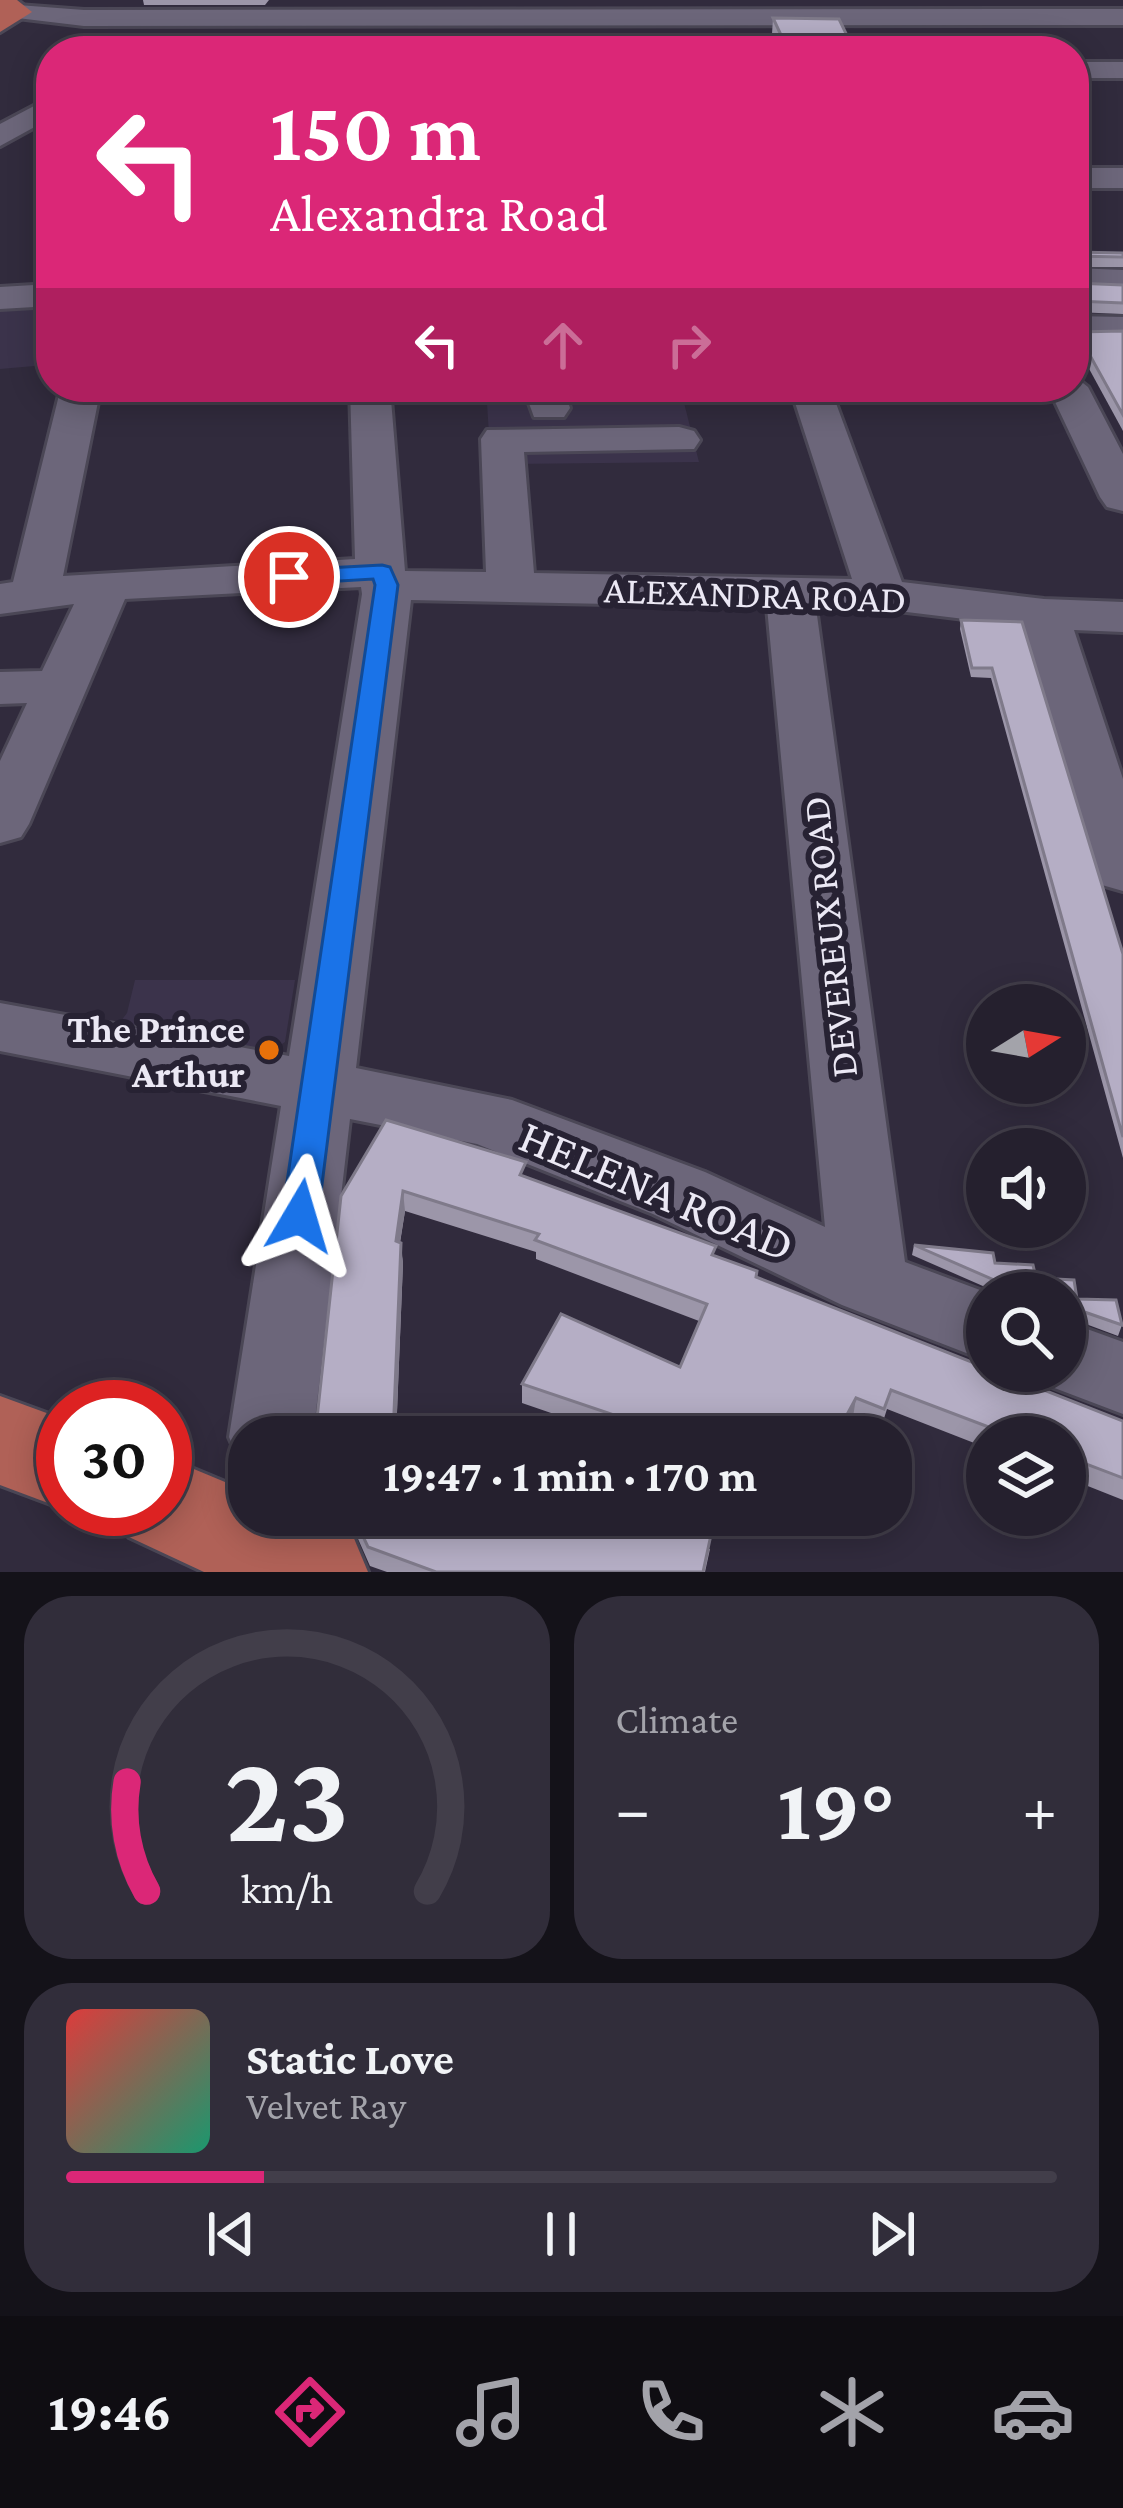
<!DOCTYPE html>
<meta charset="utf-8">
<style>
body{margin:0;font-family:"Crimson Pro",serif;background:#312d3a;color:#f1f3f6;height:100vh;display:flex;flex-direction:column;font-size:45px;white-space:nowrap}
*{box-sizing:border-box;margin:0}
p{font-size:39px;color:#a3a3aa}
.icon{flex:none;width:66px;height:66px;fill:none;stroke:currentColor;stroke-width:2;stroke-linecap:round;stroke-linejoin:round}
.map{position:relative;height:1572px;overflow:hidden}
.sheet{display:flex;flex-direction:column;gap:24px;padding:24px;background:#141219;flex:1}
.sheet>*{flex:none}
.hud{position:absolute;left:36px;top:36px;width:1053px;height:366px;border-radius:48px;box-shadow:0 6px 30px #0003,0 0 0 3px #423e4a;background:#db2777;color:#fff;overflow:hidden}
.needle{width:78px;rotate:79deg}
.tools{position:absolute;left:966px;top:984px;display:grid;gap:24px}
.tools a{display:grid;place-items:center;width:120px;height:120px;border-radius:50%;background:#25202e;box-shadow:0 6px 30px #0003,0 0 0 3px #423e4a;font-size:60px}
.speed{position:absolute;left:36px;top:1380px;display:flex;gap:24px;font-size:60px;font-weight:700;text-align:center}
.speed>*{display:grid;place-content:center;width:156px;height:156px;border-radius:50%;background:#25202e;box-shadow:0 6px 30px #0003,0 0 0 3px #423e4a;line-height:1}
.speed .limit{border:18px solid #d22;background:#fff;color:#111}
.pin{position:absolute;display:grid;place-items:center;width:102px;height:102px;color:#fff;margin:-51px;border:6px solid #fff;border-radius:50%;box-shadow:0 3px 12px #0007}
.me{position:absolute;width:132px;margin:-66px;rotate:7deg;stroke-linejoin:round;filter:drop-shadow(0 0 9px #0008)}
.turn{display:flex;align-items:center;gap:42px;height:252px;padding:0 36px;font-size:54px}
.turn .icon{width:156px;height:156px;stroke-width:2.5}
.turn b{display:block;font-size:84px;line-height:102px}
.lanes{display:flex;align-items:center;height:114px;padding:0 36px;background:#0003;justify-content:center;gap:60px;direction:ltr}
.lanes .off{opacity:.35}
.big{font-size:90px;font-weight:700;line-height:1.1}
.sheet .card{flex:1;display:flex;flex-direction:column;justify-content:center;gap:18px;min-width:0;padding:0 42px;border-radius:48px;background:#312d3a}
.sheet .dial{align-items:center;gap:0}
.dial svg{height:312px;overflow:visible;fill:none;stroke:#423e4a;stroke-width:7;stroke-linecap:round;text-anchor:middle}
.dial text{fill:#f1f3f6;stroke:none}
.song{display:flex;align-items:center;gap:36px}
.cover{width:144px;height:144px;border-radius:18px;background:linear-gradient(135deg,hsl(0 70% 55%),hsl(160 70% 35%))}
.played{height:12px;border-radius:6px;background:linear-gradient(90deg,#db2777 20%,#423e4a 20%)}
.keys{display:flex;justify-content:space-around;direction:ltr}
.heat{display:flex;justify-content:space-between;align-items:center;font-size:66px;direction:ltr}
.sheet .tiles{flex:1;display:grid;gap:24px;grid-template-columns:1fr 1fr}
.card:last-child{grid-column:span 2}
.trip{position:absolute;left:228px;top:1416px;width:684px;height:120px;border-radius:48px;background:#25202e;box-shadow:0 6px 30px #0003,0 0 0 3px #423e4a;font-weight:700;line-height:120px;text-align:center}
.tabs{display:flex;height:192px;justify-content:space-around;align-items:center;background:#0f0d12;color:#a3a3aa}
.tabs .icon{width:84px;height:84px}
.tabs .selected{color:#db2777}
.tabs b{font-size:54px;color:#f1f3f6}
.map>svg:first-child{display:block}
</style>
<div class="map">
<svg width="1123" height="1572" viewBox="0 0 1123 1572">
<rect width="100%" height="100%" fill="#312b3d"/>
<g fill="#3b334b">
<polygon points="51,306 46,365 0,369 0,309"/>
<polygon points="486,387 680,387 699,462 510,464 498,577"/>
<polygon points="135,980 295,980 285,1042 250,1065 109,1037 127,1013"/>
</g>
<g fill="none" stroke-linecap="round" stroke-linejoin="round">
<g stroke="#4b4756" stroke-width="6">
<g id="minor">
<polygon points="18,5 84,10 1123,9 1123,25 84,26 9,17 9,7"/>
<rect x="1074" y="62" width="49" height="16"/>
<polygon points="51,97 51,118 0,146 0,124"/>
<rect x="1074" y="168" width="49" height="20"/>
<polygon points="1074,268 1123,270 1123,292 1074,290"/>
<polygon points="51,284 51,306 0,309 0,287"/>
<polygon points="1074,316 1123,317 1123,339 1074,338"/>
<polygon points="1074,376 1088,387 1123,454 1123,511 1107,507 1100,497 1048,387 1074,387"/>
<path d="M61,387h40l-38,189 292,-17 -5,-172h40l15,184 81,1 -5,-133 6,-9 192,-3 15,4 6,9 -6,9 -170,3 10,121 318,6 -62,-192h40l72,195 142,17 79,3v30l-49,-2 49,149v112l-21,-6 -9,-14 -70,-245 -141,-17 -66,-1 89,654 83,31 -1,68 -145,-56 -189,-91 -176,-70 -127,-25 -37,318h-64v30l-8,-3 -12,-27 52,-331 -281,-55v-48l289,53 73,-462 -1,-7 -236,12 -96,225 -8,13 -21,6v-82l27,-58 -27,1v-32l42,-1 32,-67 -74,10v-30l13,-2zM411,600l356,7 58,620 -120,-55 -193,-72 -156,-32z"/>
<polygon points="523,387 563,387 570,408 564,417 534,417"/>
<polygon points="1065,1321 1123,1342 1123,1414 1036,1381 1032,1371 1065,1371"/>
</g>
</g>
<g stroke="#4b4756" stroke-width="6">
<g id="major">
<polygon points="0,0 17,0 32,12 0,32"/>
<polygon points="0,1396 63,1419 64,1509 0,1485"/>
<polygon points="165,1457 249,1492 249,1515 303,1515 353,1536 368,1572 204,1572 129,1537 117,1509 165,1509"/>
</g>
</g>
<use href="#minor" fill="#6c667a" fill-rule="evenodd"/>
<use href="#major" fill="#b06157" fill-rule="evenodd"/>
</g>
<g fill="#9c96a9">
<polygon points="143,0 269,0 265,5 144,5"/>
<polygon points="773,18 854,50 854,51 780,51 772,34"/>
<polygon points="1074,252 1123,253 1123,267 1074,267"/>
<polygon points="1074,283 1123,285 1123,314 1074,312"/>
<polygon points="1123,331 1123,431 1075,343 1077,332"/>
<polygon points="961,620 1022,622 1123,954 1123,1158 991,678 971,677 960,629"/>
<polygon points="386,1120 715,1256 756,1277 1123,1421 1123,1500 1065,1477 1065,1437 987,1437 987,1448 887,1409 881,1428 853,1417 842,1437 621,1437 522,1403 522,1384 680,1367 699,1321 536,1259 536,1252 405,1211 400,1243 403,1263 396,1437 315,1437"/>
<polygon points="914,1245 995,1263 1036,1278 1077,1299 1122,1325 1118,1336 1067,1317 1065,1318 1065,1293 992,1293 992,1290 912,1255"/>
<polygon points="315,1515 444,1515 463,1525 710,1549 705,1572 387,1572 370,1566 355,1532"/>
</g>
<g fill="#7f7a8a">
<polygon points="403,1191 405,1211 397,1260 396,1241"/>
<polygon points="401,1243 403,1263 396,1437 393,1437"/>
<polygon points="856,1398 853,1417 842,1437 835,1437"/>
</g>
<g fill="#b5aec5" stroke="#7f7a8a" stroke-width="3">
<polygon points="773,18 839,19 854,50 788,50"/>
<polygon points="1074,252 1123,253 1123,257 1074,256"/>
<polygon points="1074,283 1123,285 1123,303 1076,301 1074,310"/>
<polygon points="1123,331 1123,415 1077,332"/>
<polygon points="961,620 1022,622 1123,954 1123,1137 992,668 972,668"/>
<polygon points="386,1120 526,1162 520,1175 716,1246 712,1255 757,1271 756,1277 987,1368 987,1371 995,1371 1123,1421 1123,1478 1065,1456 1065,1437 1015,1437 891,1390 884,1409 856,1398 835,1437 679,1437 522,1384 561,1314 680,1367 707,1304 535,1240 539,1234 403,1191 396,1241 401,1243 393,1437 315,1437 341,1196"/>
<polygon points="914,1245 993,1253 995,1263 1033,1265 1036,1278 1074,1280 1077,1299 1116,1300 1122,1325 1070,1307 1065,1310 1065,1293 995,1293 994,1280"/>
<polygon points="353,1515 444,1515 463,1525 468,1515 667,1515 712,1530 703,1572 436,1572 368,1547"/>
</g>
<polygon fill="#1a73e8" stroke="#114b97" stroke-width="3" points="382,565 390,567 398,585 318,1216 313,1226 300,1230 288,1226 282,1216 375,585 373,579 289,584 278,577 289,570"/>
<circle fill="#e8710a" stroke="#272233" stroke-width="4.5" cx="269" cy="1050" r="12"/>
<g text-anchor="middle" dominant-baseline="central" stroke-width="12" stroke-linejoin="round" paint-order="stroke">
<g font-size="39" fill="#ebe8f4" stroke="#272233">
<text transform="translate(755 594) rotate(2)">ALEXANDRA ROAD</text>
<text transform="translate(829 937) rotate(-96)">DEVEREUX ROAD</text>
</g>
<g font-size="39" font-weight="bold" fill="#ebe8f4" stroke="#272233" text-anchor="end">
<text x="245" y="1028">The Prince<tspan x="245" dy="45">Arthur</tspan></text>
</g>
<g font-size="48" fill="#ebe8f4" stroke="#272233">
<text transform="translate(657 1190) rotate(23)">HELENA ROAD</text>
</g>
</g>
</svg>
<div class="tools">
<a><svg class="needle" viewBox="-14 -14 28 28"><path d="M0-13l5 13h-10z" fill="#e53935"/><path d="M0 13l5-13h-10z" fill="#a3a3aa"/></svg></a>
<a><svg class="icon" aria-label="sound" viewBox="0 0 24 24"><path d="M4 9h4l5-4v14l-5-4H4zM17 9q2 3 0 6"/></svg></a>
<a><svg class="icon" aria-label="search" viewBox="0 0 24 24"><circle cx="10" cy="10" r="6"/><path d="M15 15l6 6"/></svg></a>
<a><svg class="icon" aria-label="layers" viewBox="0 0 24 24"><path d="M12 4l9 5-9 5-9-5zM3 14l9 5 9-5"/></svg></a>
</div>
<div class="speed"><div class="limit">30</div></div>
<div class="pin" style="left:289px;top:577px;background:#d93025"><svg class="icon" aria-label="arrive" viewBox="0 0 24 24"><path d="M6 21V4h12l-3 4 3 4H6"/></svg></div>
<svg class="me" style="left:300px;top:1216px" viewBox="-20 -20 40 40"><path d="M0-17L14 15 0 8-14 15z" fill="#1a73e8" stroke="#fff" stroke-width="4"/></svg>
<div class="trip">19:47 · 1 min · 170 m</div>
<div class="hud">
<div class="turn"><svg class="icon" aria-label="left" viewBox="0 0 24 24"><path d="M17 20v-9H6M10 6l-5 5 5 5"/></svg><div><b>150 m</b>Alexandra Road</div></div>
<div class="lanes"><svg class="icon" aria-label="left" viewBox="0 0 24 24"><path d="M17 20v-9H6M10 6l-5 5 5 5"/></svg><svg class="icon off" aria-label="ahead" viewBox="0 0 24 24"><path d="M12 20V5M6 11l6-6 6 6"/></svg><svg class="icon off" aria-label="right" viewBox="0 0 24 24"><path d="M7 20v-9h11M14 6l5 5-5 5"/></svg></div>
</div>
</div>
<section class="sheet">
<div class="tiles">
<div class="card dial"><svg viewBox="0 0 100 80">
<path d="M14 69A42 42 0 1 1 86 69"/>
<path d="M14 69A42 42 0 0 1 9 41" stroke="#db2777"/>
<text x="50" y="56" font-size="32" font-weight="700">23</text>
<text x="50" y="72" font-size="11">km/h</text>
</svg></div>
<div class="card"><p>Climate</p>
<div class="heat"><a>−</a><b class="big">19°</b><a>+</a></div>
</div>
<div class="card">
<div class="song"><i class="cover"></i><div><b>Static Love</b><p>Velvet Ray</p></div></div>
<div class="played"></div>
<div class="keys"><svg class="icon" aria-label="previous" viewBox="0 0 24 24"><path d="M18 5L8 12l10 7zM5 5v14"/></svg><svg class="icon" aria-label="pause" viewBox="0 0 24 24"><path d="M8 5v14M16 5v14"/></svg><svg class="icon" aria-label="next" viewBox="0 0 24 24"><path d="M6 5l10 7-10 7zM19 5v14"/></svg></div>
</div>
</div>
</section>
<nav class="tabs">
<b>19:46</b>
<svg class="icon selected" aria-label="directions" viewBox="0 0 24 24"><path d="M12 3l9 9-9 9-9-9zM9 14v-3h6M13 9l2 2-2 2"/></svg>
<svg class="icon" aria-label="music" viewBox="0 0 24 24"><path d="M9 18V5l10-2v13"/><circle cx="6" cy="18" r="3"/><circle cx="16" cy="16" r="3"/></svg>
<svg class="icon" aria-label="phone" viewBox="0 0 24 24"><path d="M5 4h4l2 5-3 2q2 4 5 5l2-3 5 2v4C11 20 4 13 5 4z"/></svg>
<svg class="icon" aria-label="climate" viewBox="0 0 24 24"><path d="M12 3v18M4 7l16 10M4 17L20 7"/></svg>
<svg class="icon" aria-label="car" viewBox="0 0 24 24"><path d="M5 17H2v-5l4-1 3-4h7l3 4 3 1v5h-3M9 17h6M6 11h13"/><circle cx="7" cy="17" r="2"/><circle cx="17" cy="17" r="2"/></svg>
</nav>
